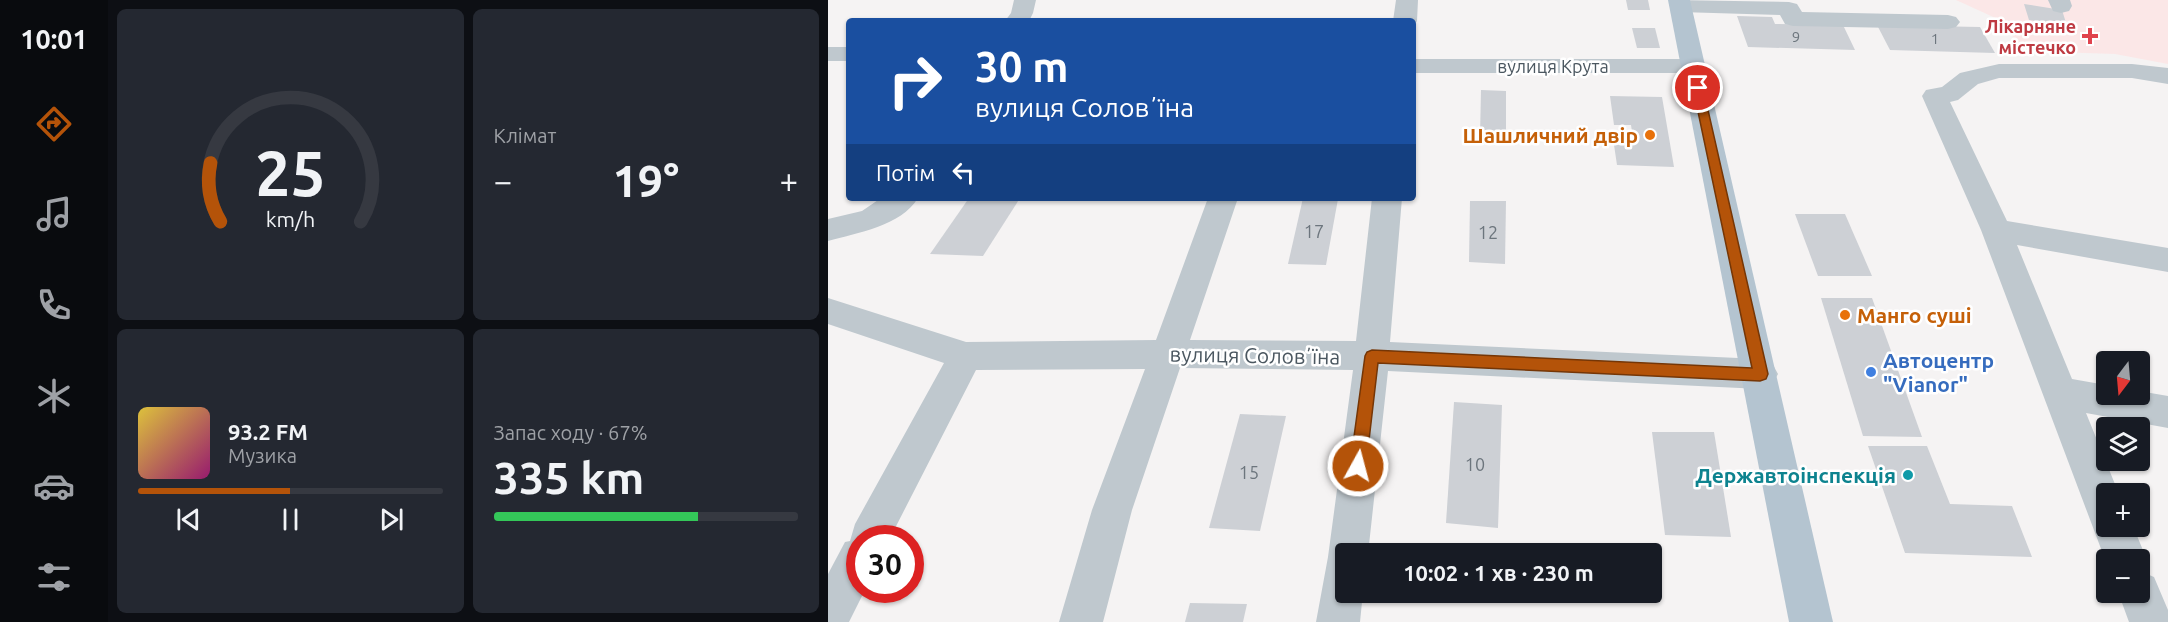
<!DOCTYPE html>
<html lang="uk">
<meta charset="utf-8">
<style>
body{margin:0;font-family:Ubuntu,sans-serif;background:#242831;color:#f1f3f6;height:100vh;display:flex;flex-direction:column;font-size:22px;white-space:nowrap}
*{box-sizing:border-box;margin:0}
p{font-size:20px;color:#9ea1a6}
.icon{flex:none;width:33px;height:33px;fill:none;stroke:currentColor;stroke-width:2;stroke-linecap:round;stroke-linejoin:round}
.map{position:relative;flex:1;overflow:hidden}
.details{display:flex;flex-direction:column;gap:9px;padding:9px;background:#0d0f14;width:720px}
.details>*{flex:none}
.top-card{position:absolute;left:18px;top:18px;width:570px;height:183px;border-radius:6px;box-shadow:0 2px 4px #0004;background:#1a4fa0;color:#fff;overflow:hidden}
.needle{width:39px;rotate:196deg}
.buttons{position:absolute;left:1268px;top:351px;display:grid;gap:12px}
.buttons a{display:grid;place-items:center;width:54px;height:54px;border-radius:6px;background:#171b24;box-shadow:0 2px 4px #0004;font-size:30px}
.speed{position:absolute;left:18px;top:525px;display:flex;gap:12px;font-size:30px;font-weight:700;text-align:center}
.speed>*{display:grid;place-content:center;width:78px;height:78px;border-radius:50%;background:#171b24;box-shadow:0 2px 4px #0004;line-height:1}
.speed .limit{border:9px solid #d22;background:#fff;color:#111}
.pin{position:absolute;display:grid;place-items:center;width:51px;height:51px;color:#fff;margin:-26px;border:3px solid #fff;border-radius:50%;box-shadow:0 2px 6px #0007}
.me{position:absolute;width:66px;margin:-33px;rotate:7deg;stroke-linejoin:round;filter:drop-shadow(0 0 4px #0008)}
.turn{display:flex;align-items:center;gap:21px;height:126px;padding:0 30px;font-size:27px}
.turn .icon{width:78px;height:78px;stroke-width:2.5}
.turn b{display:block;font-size:42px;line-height:51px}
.then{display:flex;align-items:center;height:57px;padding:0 30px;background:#0003;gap:12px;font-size:22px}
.big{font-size:45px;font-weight:700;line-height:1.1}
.details .card{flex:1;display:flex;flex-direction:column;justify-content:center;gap:9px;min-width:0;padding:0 21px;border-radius:9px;background:#242831}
.details .dial{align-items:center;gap:0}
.dial svg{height:156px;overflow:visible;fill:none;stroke:#363941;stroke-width:7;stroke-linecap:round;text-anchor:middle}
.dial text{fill:#f1f3f6;stroke:none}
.song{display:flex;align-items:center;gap:18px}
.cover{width:72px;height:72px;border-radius:9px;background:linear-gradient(135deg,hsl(50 70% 55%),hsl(320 70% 35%))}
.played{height:6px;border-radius:3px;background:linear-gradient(90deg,#b45309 50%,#363941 50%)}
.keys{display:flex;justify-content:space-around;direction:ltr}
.heat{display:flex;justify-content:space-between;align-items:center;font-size:33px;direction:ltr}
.charge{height:9px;border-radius:4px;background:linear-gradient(90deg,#34c759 67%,#363941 0)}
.details .tiles{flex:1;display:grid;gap:9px;grid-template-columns:repeat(2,1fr)}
.trip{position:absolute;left:507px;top:543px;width:327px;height:60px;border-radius:6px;background:#171b24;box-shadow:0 2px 4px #0004;font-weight:700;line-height:60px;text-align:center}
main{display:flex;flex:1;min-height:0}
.dock{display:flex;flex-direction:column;width:108px;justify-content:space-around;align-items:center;background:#090b0e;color:#9ea1a6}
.dock .icon{width:42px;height:42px}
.dock .active{color:#b45309}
.dock b{font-size:27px;color:#f1f3f6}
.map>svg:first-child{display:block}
</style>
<main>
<nav class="dock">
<b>10:01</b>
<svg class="icon active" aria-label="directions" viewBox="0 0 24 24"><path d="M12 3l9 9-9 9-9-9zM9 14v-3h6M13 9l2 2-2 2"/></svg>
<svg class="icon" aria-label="music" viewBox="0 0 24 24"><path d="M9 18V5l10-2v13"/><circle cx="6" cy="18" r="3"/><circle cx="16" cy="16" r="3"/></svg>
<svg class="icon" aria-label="phone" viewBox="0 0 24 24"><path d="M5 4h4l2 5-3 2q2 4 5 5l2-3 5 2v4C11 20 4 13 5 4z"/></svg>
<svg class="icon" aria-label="climate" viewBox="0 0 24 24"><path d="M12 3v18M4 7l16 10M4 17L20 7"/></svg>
<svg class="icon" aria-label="car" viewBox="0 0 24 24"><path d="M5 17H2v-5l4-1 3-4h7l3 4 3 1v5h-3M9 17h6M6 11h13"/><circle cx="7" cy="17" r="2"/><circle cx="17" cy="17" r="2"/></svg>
<svg class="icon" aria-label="filters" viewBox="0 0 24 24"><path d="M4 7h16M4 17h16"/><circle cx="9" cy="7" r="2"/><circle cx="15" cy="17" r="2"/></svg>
</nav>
<section class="details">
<div class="tiles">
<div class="card dial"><svg viewBox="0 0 100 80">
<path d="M14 69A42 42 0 1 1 86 69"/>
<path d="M14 69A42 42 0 0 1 9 39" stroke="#b45309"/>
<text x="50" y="56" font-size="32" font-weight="700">25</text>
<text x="50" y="72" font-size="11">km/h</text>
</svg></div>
<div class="card"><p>Клімат</p>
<div class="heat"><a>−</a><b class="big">19°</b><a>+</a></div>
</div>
<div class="card">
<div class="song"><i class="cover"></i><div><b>93.2 FM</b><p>Музика</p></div></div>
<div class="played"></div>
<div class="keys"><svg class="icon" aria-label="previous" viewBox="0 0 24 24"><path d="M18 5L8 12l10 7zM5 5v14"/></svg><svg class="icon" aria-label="pause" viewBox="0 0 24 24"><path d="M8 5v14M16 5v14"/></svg><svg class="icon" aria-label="next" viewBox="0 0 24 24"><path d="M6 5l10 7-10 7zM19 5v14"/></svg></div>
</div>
<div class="card"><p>Запас ходу · 67%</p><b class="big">335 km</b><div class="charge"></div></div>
</div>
</section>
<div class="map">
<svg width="1340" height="622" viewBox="0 0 1340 622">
<rect width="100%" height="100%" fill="#f5f3f3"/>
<polygon fill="#fbe7e7" points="1128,0 1340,0 1340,64 1287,54 1195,51 1174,21"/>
<g fill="#cdd0d5">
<polygon points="798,0 820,0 822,10 800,10"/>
<polygon points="1196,4 1234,10 1239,26 1201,20"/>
<polygon points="909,16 944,17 947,24 1015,25 1027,50 920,47"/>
<polygon points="1049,25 1152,27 1167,53 1062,50"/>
<polygon points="804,28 827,28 832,48 809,48"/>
<polygon points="653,90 678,91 678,140 652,137"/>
<polygon points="782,96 834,97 846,167 789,165 786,145 806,145 803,125 786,125"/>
<polygon points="141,198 192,198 155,256 102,254"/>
<polygon points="475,198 510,199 498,265 460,264"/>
<polygon points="642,201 678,201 677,264 641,262"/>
<polygon points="967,214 1017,214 1044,276 990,276"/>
<polygon points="993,298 1044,298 1094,437 1035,436"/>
<polygon points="626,402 674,405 670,528 618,523"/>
<polygon points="412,414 458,416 432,531 381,528"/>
<polygon points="824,432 886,432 903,537 837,535"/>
<polygon points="1040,446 1099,446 1122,504 1184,506 1204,557 1077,553"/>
<polygon points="362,603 419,604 415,622 357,622"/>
</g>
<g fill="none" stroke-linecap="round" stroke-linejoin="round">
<g fill="#bfc8ce" fill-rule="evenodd">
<polygon points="186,0 208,0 205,13 201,21 177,21 183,13"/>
<polygon points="568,0 590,0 589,21 585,26 585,21 565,21"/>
<polygon points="845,0 961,2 969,4 974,12 1120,15 1128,17 1132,22 1128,27 1120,29 965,26 957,24 952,15 852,12 844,10 841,5"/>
<polygon points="1220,0 1242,0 1244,6 1241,11 1233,13 1225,11"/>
<rect x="0" y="47" width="21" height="14"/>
<polygon points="585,59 865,59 874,61 877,66 874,71 865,73 585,73"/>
<polygon points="1171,64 1304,64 1340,68 1340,84 1304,78 1171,78 1150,84 1130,100 1122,102 1179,221 1340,248 1340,272 1189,245 1244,379 1278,385 1278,394 1311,394 1311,391 1340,396 1340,428 1258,413 1291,494 1278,494 1278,526 1305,526 1319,560 1314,572 1326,577 1340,610 1340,622 1301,622 1290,592 1311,592 1311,560 1278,560 1278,562 1153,230 1094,96 1098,90 1114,87 1132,73"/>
<path d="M53,198h37c-17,28 -61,35 -90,43v-22l34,-8z"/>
<polygon points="380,198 410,198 362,340 528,341 544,198 574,198 562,342 932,359 944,363 950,374 944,385 932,389 560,371 540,554 518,554 518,592 535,592 532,622 488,622 500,557 525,370 352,368 304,510 275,622 231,622 264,510 317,369 148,370 62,538 32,538 32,590 37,590 21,622 0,622 0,574 17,542 22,541 27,524 116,363 0,324 0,298 138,342 328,340"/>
</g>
<polygon fill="#b4c4d0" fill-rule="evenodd" points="840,0 862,0 1005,622 961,622"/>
</g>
<polygon fill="#b45309" stroke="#753606" stroke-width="1.5" points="866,85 870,85 875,88 940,374 938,379 932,381 550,363 538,466 535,471 530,473 524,471 522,466 537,356 539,352 544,350 924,368 865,88"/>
<path fill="#e0444e" stroke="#fff" stroke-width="2" d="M1259 27h6v6h6v6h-6v6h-6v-6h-6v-6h6z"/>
<g fill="#e8710a" stroke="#fff" stroke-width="2">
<circle cx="822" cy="135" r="6"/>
<circle cx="1017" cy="315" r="6"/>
</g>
<circle fill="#3f7fe0" stroke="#fff" stroke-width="2" cx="1043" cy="372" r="6"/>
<circle fill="#0f9aa8" stroke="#fff" stroke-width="2" cx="1080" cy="475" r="6"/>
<g text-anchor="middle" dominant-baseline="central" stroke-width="5" stroke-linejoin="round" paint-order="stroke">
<g font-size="15" fill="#6c757d">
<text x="968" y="36">9</text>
<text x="1107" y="38">1</text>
</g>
<g font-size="18" font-weight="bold" fill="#be3a42" stroke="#fff" text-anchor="end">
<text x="1248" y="26">Лікарняне<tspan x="1248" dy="21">містечко</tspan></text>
</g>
<g font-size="18" fill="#4b5760" stroke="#fff">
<text x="725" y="66">вулиця Крута</text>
</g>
<g font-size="18" fill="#6c757d">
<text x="486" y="231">17</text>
<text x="660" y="232">12</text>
<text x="647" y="464">10</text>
<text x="421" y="472">15</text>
</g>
<g font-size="21" font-weight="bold" fill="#c56008" stroke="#fff" text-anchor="end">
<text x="810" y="135">Шашличний двір</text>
<text x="1029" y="315" text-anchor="start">Манго суші</text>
</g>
<g font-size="21" fill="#4b5760" stroke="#fff">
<text transform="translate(427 355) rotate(1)">вулиця Соловʼїна</text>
</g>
<g font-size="21" font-weight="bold" fill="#366cbe" stroke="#fff" text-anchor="start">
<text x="1055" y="360">Автоцентр<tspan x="1055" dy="24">"Vianor"</tspan></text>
</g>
<g font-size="21" font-weight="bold" fill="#0d838f" stroke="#fff" text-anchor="end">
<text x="1068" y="475">Державтоінспекція</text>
</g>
</g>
</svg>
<div class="buttons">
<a><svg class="needle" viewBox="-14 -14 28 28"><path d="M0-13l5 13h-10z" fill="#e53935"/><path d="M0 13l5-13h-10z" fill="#9ea1a6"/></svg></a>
<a><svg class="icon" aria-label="layers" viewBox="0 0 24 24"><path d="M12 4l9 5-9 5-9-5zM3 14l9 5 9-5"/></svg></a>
<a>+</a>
<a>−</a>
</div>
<div class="speed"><div class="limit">30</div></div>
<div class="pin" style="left:870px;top:88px;background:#d93025"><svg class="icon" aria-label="arrive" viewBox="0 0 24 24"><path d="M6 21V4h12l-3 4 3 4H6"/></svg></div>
<svg class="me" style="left:530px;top:466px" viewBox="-20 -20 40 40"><circle r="17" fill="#b45309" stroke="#fff" stroke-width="3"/><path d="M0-11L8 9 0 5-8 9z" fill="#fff"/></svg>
<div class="trip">10:02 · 1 хв · 230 m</div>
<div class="top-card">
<div class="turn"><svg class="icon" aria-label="right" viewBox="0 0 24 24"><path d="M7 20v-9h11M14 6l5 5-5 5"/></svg><div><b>30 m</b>вулиця Соловʼїна</div></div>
<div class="then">Потім<svg class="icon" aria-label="left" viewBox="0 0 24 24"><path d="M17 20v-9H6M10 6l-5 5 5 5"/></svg></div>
</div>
</div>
</main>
